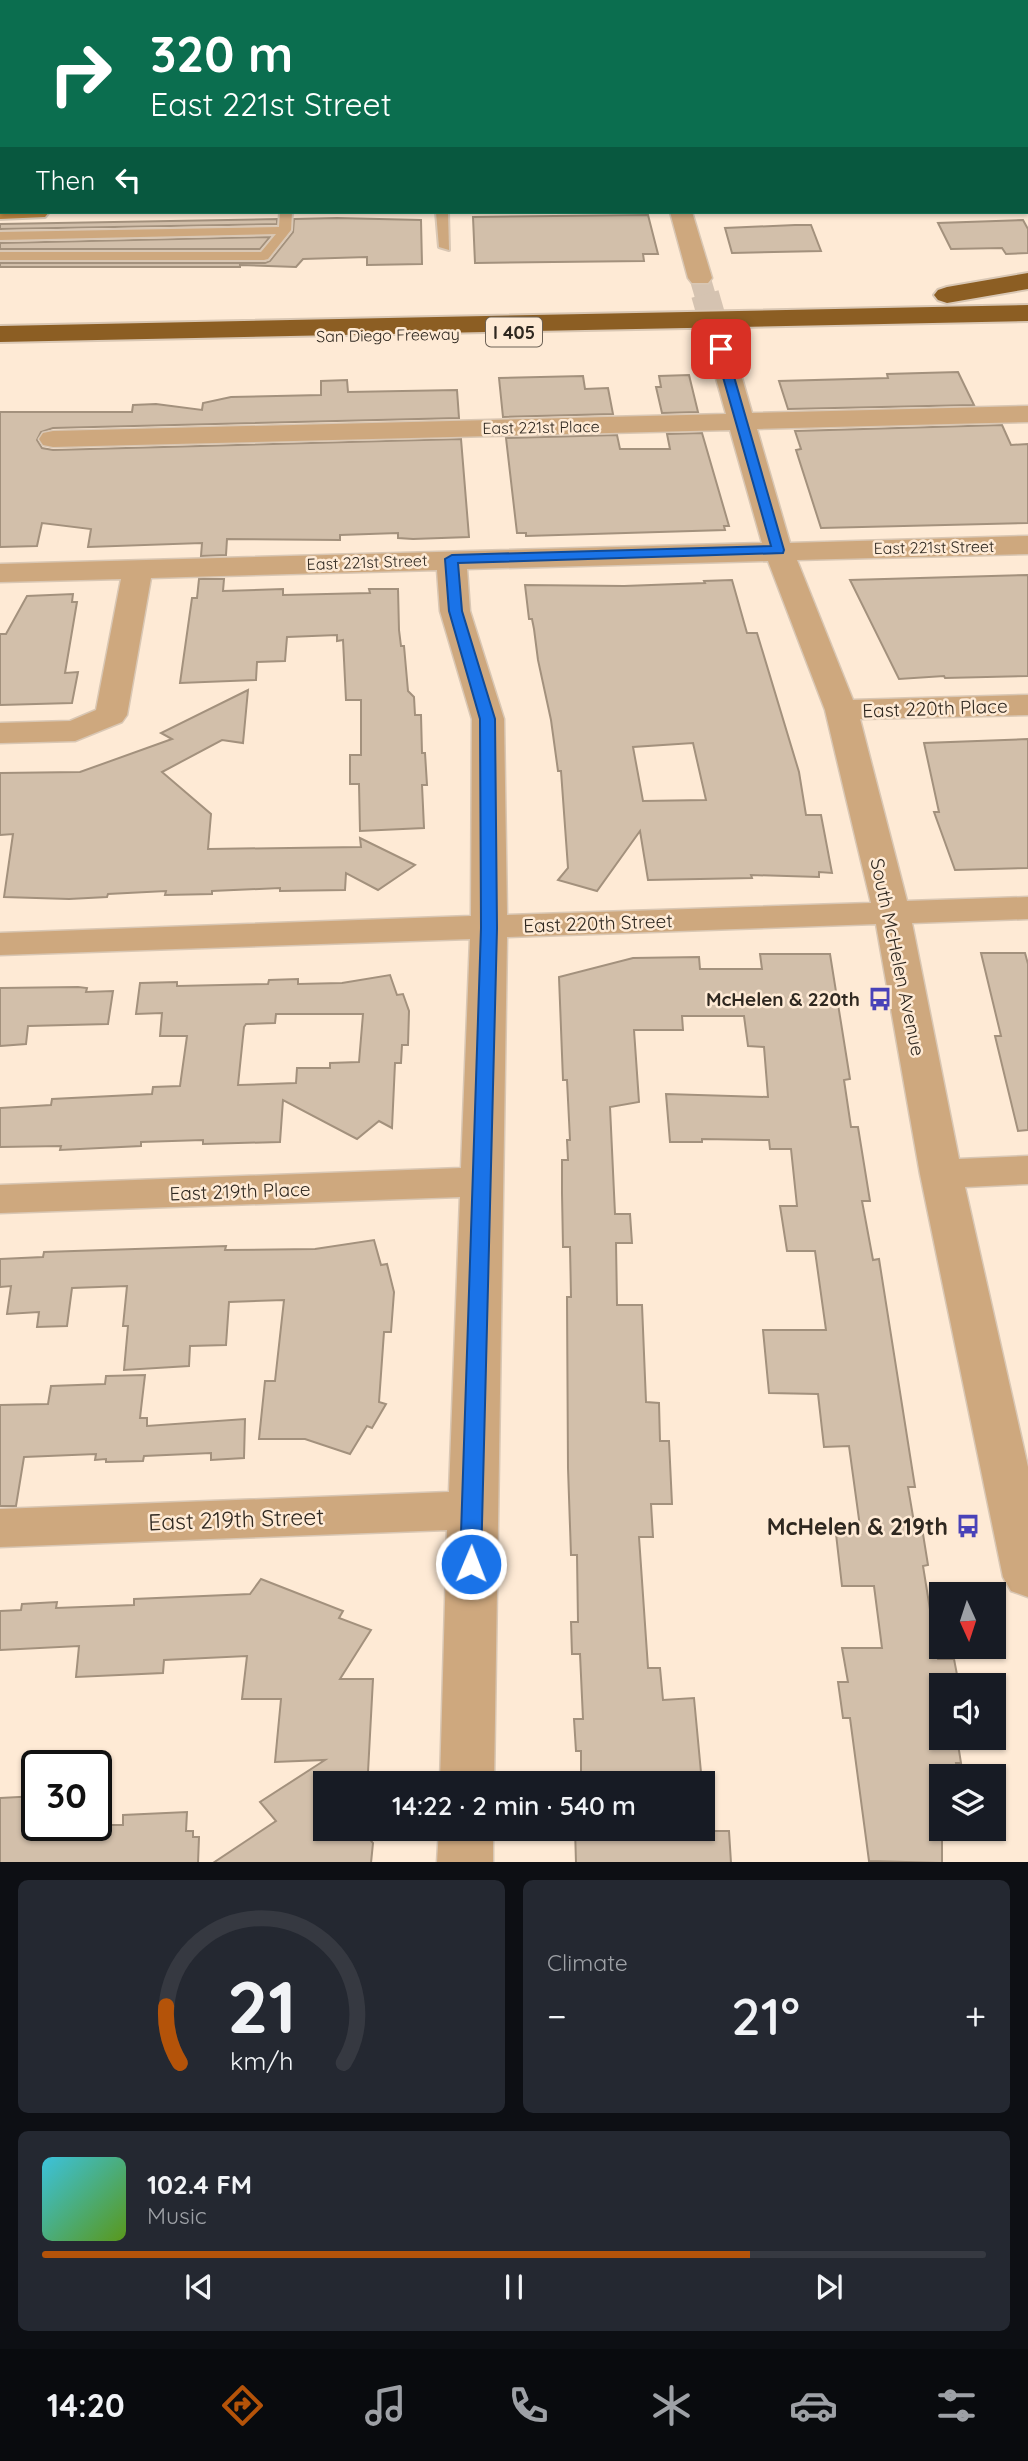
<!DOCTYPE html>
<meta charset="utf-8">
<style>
body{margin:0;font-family:Quicksand,sans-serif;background:#242831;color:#f1f3f6;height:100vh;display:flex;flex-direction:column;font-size:26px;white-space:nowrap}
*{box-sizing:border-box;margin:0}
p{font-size:23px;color:#9ea1a6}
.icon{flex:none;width:38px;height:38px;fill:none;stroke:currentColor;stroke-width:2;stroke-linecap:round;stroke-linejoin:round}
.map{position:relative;height:1862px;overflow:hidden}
.panel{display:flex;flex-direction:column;gap:18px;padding:18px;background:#0d0f14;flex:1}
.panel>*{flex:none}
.hud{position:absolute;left:0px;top:0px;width:1029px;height:214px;box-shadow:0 2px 5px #0004;background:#0b6e4f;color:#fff;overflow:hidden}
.needle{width:46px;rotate:177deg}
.tools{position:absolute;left:929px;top:1582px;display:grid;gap:14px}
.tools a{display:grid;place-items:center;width:77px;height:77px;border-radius:0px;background:#171b24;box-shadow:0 2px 5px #0004;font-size:35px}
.speed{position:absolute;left:21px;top:1750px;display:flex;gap:14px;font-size:35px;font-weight:700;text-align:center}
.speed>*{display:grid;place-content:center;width:91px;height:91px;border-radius:50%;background:#171b24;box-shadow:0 2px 5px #0004;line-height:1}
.speed .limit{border:4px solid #111;border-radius:10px;background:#fff;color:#111}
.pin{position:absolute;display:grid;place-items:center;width:60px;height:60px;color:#fff;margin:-30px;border-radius:14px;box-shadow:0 4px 10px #0006}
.me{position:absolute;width:77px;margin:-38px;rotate:1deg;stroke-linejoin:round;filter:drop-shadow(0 0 5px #0008)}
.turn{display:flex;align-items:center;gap:24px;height:147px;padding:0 35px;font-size:32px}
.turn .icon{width:91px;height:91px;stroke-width:2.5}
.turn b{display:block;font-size:49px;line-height:60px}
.then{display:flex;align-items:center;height:66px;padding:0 35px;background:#0003;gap:14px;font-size:26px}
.big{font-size:52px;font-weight:600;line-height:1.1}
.panel .card{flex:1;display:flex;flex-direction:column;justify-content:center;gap:10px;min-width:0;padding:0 24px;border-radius:10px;background:#242831}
.panel .dial{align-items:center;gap:0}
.dial svg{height:182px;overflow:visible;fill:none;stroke:#363941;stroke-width:7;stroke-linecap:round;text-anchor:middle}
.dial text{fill:#f1f3f6;stroke:none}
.song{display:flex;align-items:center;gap:21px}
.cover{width:84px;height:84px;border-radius:10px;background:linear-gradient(135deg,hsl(190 70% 55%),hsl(90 70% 35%))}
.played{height:7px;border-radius:4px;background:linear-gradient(90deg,#b45309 75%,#363941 75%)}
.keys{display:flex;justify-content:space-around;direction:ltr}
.heat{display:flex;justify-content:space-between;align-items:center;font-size:38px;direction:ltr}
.panel .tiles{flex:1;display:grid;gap:18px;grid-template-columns:1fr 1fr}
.card:last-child{grid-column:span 2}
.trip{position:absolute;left:313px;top:1771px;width:402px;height:70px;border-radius:0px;background:#171b24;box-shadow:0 2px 5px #0004;font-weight:600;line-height:70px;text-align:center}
.dock{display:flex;height:112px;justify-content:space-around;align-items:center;background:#090b0e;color:#9ea1a6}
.dock .icon{width:49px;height:49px}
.dock .active{color:#b45309}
.dock b{font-size:32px;color:#f1f3f6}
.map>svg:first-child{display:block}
</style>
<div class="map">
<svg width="1028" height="1863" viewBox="0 0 1028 1863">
<rect width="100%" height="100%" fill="#feead5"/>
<g fill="#d2bfaa" stroke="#a3917d" stroke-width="2" fill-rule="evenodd">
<polygon points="648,215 658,254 643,254 644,261 475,263 473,217"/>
<polygon points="337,218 421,220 422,264 367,265 367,257 303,259 296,267 240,265 240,267 0,267 0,263 265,263 270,261 293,232 294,219"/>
<polygon points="277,219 277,224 0,229 0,224"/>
<polygon points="1023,220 1028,229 1028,253 1006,254 1002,248 951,249 938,223"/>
<polygon points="795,225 811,225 821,251 732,253 725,228"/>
<polygon points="270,237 260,249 0,249 0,243"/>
<polygon points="958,372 974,405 788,409 779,381 888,378 887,374"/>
<polygon points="689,375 698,412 662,413 656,387 661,387 659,376"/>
<polygon points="583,376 585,389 608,388 613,414 503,417 499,378"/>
<polygon points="347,380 348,392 457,390 459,418 53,428 41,432 37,440 42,448 53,450 461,439 469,537 413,539 398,538 398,533 340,535 340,540 227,539 226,555 201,556 202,543 88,547 91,529 42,523 37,546 0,547 0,412 132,412 133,405 156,404 202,410 203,403 231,397 321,395 321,381"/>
<polygon points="1002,425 1011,445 1028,444 1028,523 821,528 796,450 801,449 795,431"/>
<polygon points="702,433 729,526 724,526 725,530 526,536 526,533 517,533 506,438 617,435 620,449 670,449 667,434"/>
<polygon points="1028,575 1028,676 945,678 944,676 899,679 850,580"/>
<polygon points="199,579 224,579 223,591 283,589 283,595 370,593 369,589 398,589 399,630 401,646 404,646 408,691 414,697 415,715 421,715 422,753 425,753 427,785 422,785 424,828 360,831 359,784 350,784 350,755 361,755 361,700 346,700 343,640 337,641 337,635 287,637 285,661 257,662 256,680 180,683 192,598 197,598"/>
<path d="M732,580l15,53h10l42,139 7,43h15l11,58 -13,-1v5l-68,-2 1,3 -104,2 -8,-49 -43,60 -39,-11 10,-12 -7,-97h-3l-7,-51 -13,-60 -4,-31 -2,-10h-3l-4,-34 99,1 81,-3 -1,-2zM693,743l13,57 -63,1 -10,-54z"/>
<polygon points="73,594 72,602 77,602 65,673 78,672 72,703 0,705 0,634 6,634 27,596"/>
<polygon points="248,690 243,743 222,740 162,772 211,814 208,849 361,847 360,838 415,865 378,890 346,873 345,890 280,891 280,888 212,891 212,894 165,895 166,891 108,894 107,897 69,899 4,897 13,834 0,835 0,773 80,772 172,739 161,733"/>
<polygon points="1028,739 1028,868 955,870 934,812 939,812 924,743"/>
<polygon points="981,953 1025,953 1028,964 1028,1130 1018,1131 995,1036 1001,1036"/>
<polygon points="760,954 830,954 850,1079 844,1080 851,1127 858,1127 870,1201 862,1201 873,1260 879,1259 915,1487 908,1487 916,1534 923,1534 928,1565 923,1566 938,1659 954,1659 959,1685 942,1685 942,1738 957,1738 961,1763 956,1763 958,1775 942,1776 942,1863 869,1861 850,1718 843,1718 838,1682 848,1682 842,1648 882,1648 874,1586 842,1586 836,1534 861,1534 849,1446 824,1447 818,1394 769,1393 763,1330 826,1330 815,1251 787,1251 780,1206 797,1206 791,1149 770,1149 769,1140 702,1139 702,1142 670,1142 666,1094 768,1097 764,1047 748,1046 744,1016 682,1016 683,1030 634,1030 639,1102 610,1107 615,1214 630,1214 632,1243 616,1243 617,1305 642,1305 646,1402 659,1403 660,1441 669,1441 672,1504 651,1504 653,1537 639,1537 648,1668 660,1668 663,1700 694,1698 702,1783 581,1783 581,1751 576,1751 574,1719 583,1719 580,1654 572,1654 571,1622 578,1622 577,1555 571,1555 568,1468 567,1297 571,1297 570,1247 563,1247 562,1193 562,1160 568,1160 567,1140 570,1140 567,1080 563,1080 559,977 633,958 699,957 700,969 762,969"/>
<path d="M390,975l7,20 6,-1 6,17 -1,34h-6l-1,18h-6l-3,65 -13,-7 -22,18 -74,-39 -3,42 -77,2v-4l-62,2v4l-81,4 1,-4 -61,1v-39l51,-3 1,-6 100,-5 1,-7 27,-1 7,-50h-27l2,-23 -26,1 4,-31 37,-1v4l91,-2 1,-4 29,-1v5l44,-1zM276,1014h87l-4,48 -29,1v5h-33l-1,15 -58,2 6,-58 2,-3 29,-1z"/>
<polygon points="78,987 87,988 86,992 113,991 108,1024 28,1026 26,1044 0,1046 0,988"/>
<polygon points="374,1240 381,1265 387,1264 394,1292 391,1332 384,1332 379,1402 386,1404 372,1428 367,1426 350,1454 305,1439 259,1439 265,1381 275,1381 284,1300 229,1302 226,1345 190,1346 189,1366 124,1370 128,1326 123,1326 127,1286 72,1288 67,1326 37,1327 39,1312 7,1314 11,1286 0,1287 0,1259 43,1257 44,1252 226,1246 225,1250 315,1249"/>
<polygon points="145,1375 140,1418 147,1418 147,1426 245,1419 244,1458 211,1460 211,1453 144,1456 143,1461 106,1462 106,1459 95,1460 96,1454 24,1457 16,1506 0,1506 0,1405 48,1404 51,1386 105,1384 106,1376"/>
<polygon points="261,1579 343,1611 339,1618 371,1630 340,1679 373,1679 368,1772 326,1772 326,1829 361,1829 373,1843 371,1863 213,1863 276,1821 260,1802 325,1760 275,1762 281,1699 242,1699 247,1656 164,1660 163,1673 76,1677 79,1646 0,1650 0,1611 21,1610 22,1604 57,1602 56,1608 134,1605 134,1599 250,1594"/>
<polygon points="704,1795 707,1831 729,1831 731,1863 576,1863 575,1829 704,1829"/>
<polygon points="37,1796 37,1825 123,1825 123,1815 187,1812 186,1831 193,1831 193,1837 199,1837 198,1863 0,1863 0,1798"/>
</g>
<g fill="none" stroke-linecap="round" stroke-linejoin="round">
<polyline stroke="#d5c3b1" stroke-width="21" stroke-dasharray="21 10" stroke-linecap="butt" points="700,278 705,295"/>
<polyline stroke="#d5c3b1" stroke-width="28" stroke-dasharray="28 14" stroke-linecap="butt" points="705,294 721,350"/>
<g stroke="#d9c7b4" stroke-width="4">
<g id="lane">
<polygon points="280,212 292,212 291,230 268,259 264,260 0,260 0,252 261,252 276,234 0,240 0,232 279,227"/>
<polygon points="436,212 448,212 449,250 439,247"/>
</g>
</g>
<g stroke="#d9c7b4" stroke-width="3">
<g id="street">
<polygon points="102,0 120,0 101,2"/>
<polygon points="611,0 629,0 630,2 612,2"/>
<rect x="1027" y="19" width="1" height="12"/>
<rect x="0" y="36" width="2" height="12"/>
<rect x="1027" y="89" width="1" height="12"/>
<rect x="0" y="108" width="2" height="12"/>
<rect x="1027" y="198" width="1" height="14"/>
<polygon points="670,212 692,212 712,278 708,283 692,283 688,278"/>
<path d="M721,342l9,3 4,5 18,63 276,-7v16l-271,7 33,114 238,-7v18l-231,6 56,140 175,-5v20l-168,4 47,182 121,-4v22l-116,4 47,236 69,-3v28l-63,3 63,280v130l-17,-6 -8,-14 -83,-403 -44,-250 -369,13 -13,846h-54l7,-253 -447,17v-38l449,-17 11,-295 -460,16v-28l461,-17 9,-229 -470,16v-22l471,-17 1,-197 -32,-108 -3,-41 -286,8 -24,137 -5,7 -47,19 -75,2v-20l70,-2 26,-11 25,-131 -121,3v-18l762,-21 -32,-113 -677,17 -10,-2 -4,-6 4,-6 10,-2 673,-17 -18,-64 4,-5zM768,561l57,149 46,193 -364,12 -3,-196 -34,-108 -3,-42z"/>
<polygon points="439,1829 493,1829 493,1863 437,1863"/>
</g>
</g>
<g stroke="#d9c7b4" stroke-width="4">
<g id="secondary">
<rect x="1027" y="184" width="1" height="14"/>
<polygon points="0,205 2,212 49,212 45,217 0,219"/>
</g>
</g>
<g stroke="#d9c7b4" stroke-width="4">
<g id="highway">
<polygon points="1028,273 1028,289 947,303 938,300 934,295 938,290 947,287"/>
<polygon points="1028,305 1028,321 0,342 0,326"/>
</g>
</g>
<use href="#lane" fill="#cea87e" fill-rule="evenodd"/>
<use href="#street" fill="#cea87e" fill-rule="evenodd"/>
<use href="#secondary" fill="#bc8541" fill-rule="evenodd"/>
<use href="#highway" fill="#8c5e23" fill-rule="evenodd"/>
</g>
<polygon fill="#1a73e8" stroke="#114b97" stroke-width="2" points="721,346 726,349 784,550 783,553 458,563 462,611 495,719 497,928 481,1564 478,1570 471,1573 463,1570 460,1564 481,928 480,719 449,611 445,559 452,555 771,546 715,349"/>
<defs>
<g id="bus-bare" transform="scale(1.89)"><path d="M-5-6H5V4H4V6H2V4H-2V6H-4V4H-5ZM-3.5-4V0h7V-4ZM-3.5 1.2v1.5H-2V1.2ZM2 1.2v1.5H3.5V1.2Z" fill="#4942b8" stroke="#feead5" stroke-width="2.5" paint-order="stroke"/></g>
</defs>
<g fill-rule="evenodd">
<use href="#bus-bare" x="880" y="999"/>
<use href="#bus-bare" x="968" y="1526"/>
</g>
<g text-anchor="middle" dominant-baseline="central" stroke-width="5" stroke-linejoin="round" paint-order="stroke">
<g font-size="16" fill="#2f2820" stroke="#feead5">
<text transform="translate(388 335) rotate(-1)">San Diego Freeway</text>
<text transform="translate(541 427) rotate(-1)">East 221st Place</text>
<text transform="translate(934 547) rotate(-1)">East 221st Street</text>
<text transform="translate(367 562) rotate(-2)">East 221st Street</text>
</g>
<rect fill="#feead5" stroke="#6d6256" stroke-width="2" x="486" y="317.5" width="56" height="29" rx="5"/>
<g font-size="18" font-weight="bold" fill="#2f2820">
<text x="514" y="332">I 405</text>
</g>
<g font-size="19" fill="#2f2820" stroke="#feead5">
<text transform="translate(935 708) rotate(-2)">East 220th Place</text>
<text transform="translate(598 923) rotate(-2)">East 220th Street</text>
<text transform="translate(898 957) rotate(78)">South McHelen Avenue</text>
<text transform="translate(240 1191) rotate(-2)">East 219th Place</text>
</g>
<g font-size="19" font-weight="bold" fill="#2f2820" stroke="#feead5" text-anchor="end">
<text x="860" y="999">McHelen &amp; 220th</text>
</g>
<g font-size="23" fill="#2f2820" stroke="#feead5">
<text transform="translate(236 1519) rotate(-2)">East 219th Street</text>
</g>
<g font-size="23" font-weight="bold" fill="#2f2820" stroke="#feead5" text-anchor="end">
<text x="948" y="1526">McHelen &amp; 219th</text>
</g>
</g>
</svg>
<div class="tools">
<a><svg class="needle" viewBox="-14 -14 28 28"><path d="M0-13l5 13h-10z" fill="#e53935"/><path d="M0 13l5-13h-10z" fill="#9ea1a6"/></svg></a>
<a><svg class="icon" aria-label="sound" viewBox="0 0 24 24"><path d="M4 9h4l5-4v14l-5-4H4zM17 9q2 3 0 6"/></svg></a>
<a><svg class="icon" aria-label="layers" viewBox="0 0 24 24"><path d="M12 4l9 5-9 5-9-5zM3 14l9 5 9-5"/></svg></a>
</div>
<div class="speed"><div class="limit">30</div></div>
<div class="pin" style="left:721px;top:349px;background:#d93025"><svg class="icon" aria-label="arrive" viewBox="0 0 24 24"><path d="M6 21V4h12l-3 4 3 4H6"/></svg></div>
<svg class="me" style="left:471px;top:1564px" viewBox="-20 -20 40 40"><circle r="17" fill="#1a73e8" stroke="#fff" stroke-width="3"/><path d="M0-11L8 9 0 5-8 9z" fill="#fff"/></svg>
<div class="trip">14:22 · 2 min · 540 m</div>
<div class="hud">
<div class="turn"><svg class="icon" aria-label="right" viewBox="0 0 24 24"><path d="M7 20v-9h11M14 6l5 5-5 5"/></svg><div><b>320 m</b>East 221st Street</div></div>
<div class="then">Then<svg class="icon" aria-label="left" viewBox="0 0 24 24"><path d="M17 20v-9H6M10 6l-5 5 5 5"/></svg></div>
</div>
</div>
<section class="panel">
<div class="tiles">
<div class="card dial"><svg viewBox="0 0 100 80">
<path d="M14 69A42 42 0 1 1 86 69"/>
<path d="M14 69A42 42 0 0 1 8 44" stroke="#b45309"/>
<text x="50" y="56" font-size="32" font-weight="700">21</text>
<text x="50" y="72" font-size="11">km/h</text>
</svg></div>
<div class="card"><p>Climate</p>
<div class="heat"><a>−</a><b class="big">21°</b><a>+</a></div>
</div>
<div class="card">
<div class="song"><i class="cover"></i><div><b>102.4 FM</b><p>Music</p></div></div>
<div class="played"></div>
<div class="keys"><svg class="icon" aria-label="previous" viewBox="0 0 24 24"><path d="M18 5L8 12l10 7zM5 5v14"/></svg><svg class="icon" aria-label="pause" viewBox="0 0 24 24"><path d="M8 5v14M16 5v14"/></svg><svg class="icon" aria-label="next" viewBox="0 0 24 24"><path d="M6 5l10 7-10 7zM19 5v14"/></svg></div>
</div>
</div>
</section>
<nav class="dock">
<b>14:20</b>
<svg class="icon active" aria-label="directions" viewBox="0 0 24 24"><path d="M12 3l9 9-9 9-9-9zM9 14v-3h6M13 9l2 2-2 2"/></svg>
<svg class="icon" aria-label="music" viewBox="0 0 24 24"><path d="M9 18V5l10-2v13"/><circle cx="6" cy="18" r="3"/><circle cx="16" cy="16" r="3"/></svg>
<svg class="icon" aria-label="phone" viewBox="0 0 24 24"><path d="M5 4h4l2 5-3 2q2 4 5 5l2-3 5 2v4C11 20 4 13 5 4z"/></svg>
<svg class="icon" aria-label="climate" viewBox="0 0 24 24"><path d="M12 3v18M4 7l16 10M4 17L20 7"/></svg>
<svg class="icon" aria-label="car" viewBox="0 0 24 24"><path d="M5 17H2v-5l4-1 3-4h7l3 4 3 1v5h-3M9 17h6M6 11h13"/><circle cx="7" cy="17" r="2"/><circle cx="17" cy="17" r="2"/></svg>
<svg class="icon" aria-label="filters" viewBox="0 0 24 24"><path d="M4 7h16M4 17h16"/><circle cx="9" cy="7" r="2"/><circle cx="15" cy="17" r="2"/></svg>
</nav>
